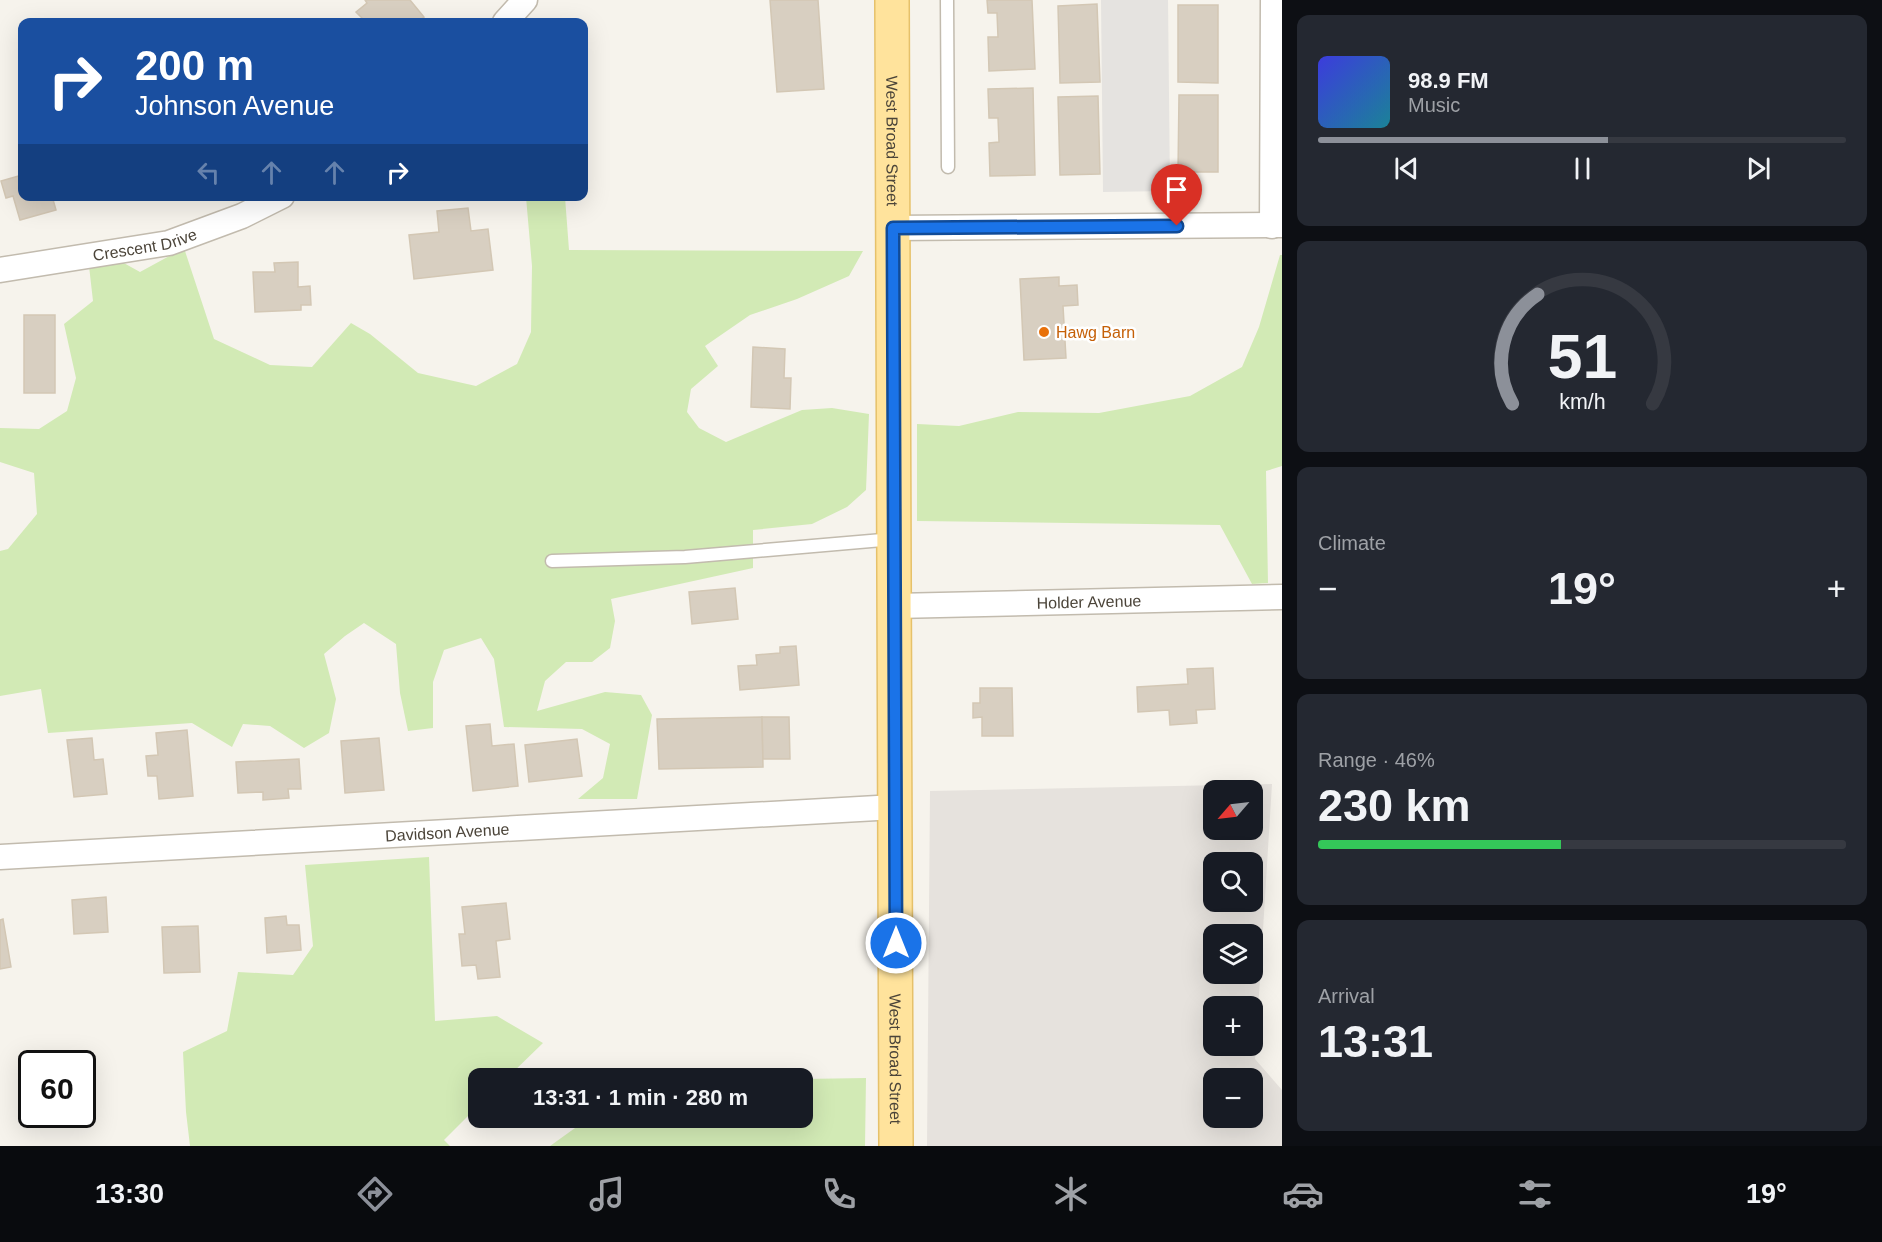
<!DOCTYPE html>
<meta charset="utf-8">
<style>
body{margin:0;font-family:Helvetica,sans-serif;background:#242831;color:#f1f3f6;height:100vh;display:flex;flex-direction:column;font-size:22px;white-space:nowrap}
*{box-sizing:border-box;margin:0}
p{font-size:20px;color:#9ea1a6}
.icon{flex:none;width:33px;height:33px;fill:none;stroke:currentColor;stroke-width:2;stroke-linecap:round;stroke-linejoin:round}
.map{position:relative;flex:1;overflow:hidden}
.panel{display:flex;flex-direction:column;gap:15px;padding:15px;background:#0d0f14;width:600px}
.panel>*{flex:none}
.banner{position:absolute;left:18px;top:18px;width:570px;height:183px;border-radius:12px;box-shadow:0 6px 24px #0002;background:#1a4fa0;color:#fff;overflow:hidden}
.needle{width:39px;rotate:242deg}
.buttons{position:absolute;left:1203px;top:780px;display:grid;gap:12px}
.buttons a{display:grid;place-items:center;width:60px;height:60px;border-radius:12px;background:#171b24;box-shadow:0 6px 24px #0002;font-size:30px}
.speed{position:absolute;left:18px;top:1050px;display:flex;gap:12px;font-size:30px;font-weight:700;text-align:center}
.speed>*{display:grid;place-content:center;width:78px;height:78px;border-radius:50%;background:#171b24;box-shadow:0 6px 24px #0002;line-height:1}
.speed .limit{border:3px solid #111;border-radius:9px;background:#fff;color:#111}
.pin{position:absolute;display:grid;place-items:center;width:51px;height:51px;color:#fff;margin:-62px -26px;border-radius:50% 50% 50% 0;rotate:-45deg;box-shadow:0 0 6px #0007}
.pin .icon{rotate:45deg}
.me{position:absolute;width:66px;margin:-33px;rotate:0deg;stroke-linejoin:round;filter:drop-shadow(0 0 4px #0008)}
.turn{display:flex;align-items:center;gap:21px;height:126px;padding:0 18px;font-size:27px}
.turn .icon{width:78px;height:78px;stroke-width:2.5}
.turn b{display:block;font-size:42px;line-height:51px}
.lanes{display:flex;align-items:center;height:57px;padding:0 18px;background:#0003;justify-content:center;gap:30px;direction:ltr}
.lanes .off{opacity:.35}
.big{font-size:45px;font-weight:800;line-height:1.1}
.panel .tile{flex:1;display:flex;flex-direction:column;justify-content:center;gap:9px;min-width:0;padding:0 21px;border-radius:12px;background:#242831}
.panel .dial{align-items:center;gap:0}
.dial svg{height:156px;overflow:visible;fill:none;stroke:#363941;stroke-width:7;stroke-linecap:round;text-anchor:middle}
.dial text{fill:#f1f3f6;stroke:none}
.song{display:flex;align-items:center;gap:18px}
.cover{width:72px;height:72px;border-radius:9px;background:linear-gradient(135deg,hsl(240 70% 55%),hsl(190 70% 35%))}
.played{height:6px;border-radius:3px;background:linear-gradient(90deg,#8c9099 55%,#363941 55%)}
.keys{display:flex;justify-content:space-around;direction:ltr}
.heat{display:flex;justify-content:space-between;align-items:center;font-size:33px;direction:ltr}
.charge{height:9px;border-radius:4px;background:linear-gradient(90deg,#34c759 46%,#363941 0)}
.trip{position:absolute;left:468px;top:1068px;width:345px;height:60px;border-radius:12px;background:#171b24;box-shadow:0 6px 24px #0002;font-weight:800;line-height:60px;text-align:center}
.tabs{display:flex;height:96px;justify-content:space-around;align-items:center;background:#090b0e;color:#9ea1a6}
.tabs .icon{width:42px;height:42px}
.tabs .on{color:#8c9099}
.tabs b{font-size:27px;color:#f1f3f6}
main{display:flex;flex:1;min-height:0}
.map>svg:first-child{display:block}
</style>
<main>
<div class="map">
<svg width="1282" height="1146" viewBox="0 0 1282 1146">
<rect width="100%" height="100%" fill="#f6f3ec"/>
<path fill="#e6e2dd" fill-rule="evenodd" d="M1272,784l-17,275 27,31v56h-355l3,-355zM1214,790h38v40h-38zM1214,862h38v40h-38zM1214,934h38v40h-38zM1214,1006h38v40h-38zM1252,1078v40h-38v-40z"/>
<g fill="#d2eab5">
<polygon points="526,197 565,197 569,250 863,251 849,276 797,299 750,315 705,346 718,366 691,389 687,412 699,428 726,442 802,410 832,408 869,414 866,490 847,507 812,524 753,530 753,568 611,599 615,621 610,648 592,662 566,662 545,681 537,711 605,692 641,695 652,715 637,799 578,799 603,778 610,744 582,729 504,727 494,659 481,638 444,650 433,682 433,728 408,731 400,693 396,644 364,623 345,636 324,654 336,699 329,733 304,748 270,726 243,724 232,747 192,723 48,733 41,689 0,696 0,551 8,549 37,514 34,473 0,462 0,428 39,429 67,411 76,378 64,324 93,301 89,266 122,262 140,272 184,248 214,339 270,365 312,367 351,323 370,334 418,373 476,386 517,364 531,332 532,266"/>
<polygon points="1280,255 1282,255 1282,466 1266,471 1268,583 1252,584 1220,525 917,521 917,424 959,426 1018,412 1099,413 1190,396 1242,367 1259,327"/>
<polygon points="429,857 435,1021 497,1016 543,1043 507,1078 478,1078 478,1106 444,1140 450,1146 190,1146 186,1112 183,1052 227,1031 238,972 293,975 313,946 305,865"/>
<polygon points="866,1078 865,1146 550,1146 582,1123 595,1118 802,1118 803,1079"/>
</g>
<polygon fill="#e5e3e0" points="1101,0 1168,0 1170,191 1103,192"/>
<g fill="#d8cfc1" stroke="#d3c7b4" stroke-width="1.5">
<polygon points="365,0 410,0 424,17 417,22 386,22 384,21 366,22 356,12 367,3"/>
<polygon points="770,0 818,0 824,89 777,92"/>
<polygon points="987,0 1032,0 1035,69 989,71 988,37 998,37 997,13 988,13"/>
<polygon points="1097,4 1100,82 1060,83 1058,6"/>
<polygon points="1178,5 1218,5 1218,83 1178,82"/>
<polygon points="1033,88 1035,175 990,176 989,143 999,142 998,118 989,118 988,89"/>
<polygon points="1179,95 1218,95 1218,172 1178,172"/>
<polygon points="1098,96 1100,174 1060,175 1058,97"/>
<polygon points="22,175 22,196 52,196 56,210 20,220 13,196 6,198 1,181"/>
<polygon points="468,208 471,231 488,229 493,270 414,279 409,235 439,232 437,211"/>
<polygon points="298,262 298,287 310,286 311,305 301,305 301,310 255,312 253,272 275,272 274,263"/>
<polygon points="1059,277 1059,286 1077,285 1078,305 1063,306 1066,358 1024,360 1020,279"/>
<rect x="24" y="315" width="31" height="78"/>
<polygon points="753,347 785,349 784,378 791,378 790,409 751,407"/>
<polygon points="735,588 738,619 692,624 689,592"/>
<polygon points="796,646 799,685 740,690 738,666 757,665 756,655 780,653 780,647"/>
<polygon points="1213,668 1215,709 1196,710 1197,723 1170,725 1169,710 1138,712 1137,687 1188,684 1187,669"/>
<polygon points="980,688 1012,688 1013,736 982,736 982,717 973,718 973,703 980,703"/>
<polygon points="762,717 763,767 659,769 657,719"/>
<polygon points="762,717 789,717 790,759 763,759"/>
<polygon points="490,724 492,746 514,744 518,786 473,791 466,726"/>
<polygon points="187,730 193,796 159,799 157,776 148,776 146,756 158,755 156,733"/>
<polygon points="92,738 94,760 103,759 107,794 74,797 67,740"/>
<polygon points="379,738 384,790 345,793 341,741"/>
<polygon points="577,739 582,776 529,782 525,745"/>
<polygon points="299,759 301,789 288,789 289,798 263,800 263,792 238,793 236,762"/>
<polygon points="106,897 108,932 74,934 72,900"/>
<polygon points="506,903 510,939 496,941 500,977 478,979 476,965 462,966 459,934 465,934 462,907"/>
<polygon points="286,916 287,925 299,925 301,950 267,953 265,918"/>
<polygon points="3,919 11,967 0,969 0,920"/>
<polygon points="198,926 200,972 164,973 162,927"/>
</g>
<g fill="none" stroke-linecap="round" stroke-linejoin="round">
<g stroke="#c2bbae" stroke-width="15">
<g id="service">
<polyline points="947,0 948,167"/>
<polyline points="552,561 685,557 894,539"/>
</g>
</g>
<g stroke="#c2bbae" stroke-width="27">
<g id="minor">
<polyline points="505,22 525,0"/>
<polyline points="1272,226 1273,0"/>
<polyline points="893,228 1282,225"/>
<path id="s1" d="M0,270l169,-27 73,-27 40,-20"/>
<path id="s2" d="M895,606l387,-9"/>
<path id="s3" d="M0,857l895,-50"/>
</g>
</g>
<g stroke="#e6c16a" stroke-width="36">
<g id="primary">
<path id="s4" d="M892,0l4,1146"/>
</g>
</g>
<use href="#service" stroke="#fff" stroke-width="12"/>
<use href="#minor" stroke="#fff" stroke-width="24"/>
<use href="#primary" stroke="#ffe39c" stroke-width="33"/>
</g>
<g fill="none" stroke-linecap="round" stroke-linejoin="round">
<g stroke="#114b97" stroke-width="15">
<polyline id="route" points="896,943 893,228 1177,226"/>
</g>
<use href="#route" stroke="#1a73e8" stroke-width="10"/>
</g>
<circle fill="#e8710a" stroke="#fff" stroke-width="2" cx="1044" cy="332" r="6"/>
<g text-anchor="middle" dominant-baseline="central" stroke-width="5" stroke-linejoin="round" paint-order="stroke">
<g font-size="16" fill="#4b4439" stroke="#fff">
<text stroke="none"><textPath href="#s4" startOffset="141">West Broad Street</textPath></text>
<text stroke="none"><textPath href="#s1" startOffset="147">Crescent Drive</textPath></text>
<text stroke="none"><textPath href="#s2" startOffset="194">Holder Avenue</textPath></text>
<text stroke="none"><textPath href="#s3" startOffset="448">Davidson Avenue</textPath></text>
<text stroke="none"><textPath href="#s4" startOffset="1059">West Broad Street</textPath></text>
</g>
<g font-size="16" fill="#c56008" stroke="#fff" text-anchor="start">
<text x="1056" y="332">Hawg Barn</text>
</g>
</g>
</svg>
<div class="buttons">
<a><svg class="needle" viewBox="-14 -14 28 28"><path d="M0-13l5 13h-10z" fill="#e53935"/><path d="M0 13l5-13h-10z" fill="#9ea1a6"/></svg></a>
<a><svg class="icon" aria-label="search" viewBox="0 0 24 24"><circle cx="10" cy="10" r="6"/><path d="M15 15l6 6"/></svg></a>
<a><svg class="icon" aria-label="layers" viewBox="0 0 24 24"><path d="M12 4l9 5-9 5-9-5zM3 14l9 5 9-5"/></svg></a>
<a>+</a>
<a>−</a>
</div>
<div class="speed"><div class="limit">60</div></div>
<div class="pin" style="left:1177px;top:226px;background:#d93025"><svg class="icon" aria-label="arrive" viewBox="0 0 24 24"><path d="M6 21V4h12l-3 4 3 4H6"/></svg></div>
<svg class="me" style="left:896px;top:943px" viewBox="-20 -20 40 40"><circle r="17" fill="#1a73e8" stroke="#fff" stroke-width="3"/><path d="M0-11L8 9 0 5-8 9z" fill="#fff"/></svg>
<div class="trip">13:31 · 1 min · 280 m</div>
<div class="banner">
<div class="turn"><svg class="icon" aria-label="right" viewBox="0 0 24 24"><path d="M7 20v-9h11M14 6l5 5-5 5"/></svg><div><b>200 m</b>Johnson Avenue</div></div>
<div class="lanes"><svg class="icon off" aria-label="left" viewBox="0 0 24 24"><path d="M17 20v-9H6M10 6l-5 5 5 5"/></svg><svg class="icon off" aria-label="ahead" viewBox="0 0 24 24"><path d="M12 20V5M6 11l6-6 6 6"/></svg><svg class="icon off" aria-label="ahead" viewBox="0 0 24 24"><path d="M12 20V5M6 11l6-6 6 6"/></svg><svg class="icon" aria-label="right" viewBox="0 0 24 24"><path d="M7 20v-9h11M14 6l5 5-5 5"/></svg></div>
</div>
</div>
<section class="panel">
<div class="tile">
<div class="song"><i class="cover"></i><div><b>98.9 FM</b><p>Music</p></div></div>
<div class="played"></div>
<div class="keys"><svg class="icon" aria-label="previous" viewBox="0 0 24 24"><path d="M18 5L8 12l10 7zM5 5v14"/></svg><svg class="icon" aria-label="pause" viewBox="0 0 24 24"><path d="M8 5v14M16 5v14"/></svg><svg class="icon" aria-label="next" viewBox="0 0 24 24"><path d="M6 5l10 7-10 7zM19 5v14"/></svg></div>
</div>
<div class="tile dial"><svg viewBox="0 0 100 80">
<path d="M14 69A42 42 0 1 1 86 69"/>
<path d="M14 69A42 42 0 0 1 27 13" stroke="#8c9099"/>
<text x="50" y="56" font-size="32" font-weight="700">51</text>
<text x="50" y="72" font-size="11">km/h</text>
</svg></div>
<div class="tile"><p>Climate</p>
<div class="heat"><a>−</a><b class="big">19°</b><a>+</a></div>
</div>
<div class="tile"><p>Range · 46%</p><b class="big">230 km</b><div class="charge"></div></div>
<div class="tile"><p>Arrival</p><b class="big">13:31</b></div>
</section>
</main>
<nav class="tabs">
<b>13:30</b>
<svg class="icon on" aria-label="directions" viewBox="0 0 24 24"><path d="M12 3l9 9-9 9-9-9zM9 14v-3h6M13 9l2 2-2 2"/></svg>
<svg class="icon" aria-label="music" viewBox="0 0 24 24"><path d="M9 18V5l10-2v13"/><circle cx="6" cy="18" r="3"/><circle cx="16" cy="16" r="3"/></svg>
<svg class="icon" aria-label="phone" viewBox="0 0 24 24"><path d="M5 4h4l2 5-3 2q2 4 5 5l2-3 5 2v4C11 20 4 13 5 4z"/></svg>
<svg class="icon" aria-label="climate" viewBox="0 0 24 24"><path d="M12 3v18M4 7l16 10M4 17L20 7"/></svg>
<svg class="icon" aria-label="car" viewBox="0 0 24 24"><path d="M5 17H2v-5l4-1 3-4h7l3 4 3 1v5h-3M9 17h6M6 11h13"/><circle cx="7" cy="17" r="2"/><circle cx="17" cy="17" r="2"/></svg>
<svg class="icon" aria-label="filters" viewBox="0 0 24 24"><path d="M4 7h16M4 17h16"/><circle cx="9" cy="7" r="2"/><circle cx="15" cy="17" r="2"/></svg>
<b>19°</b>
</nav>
